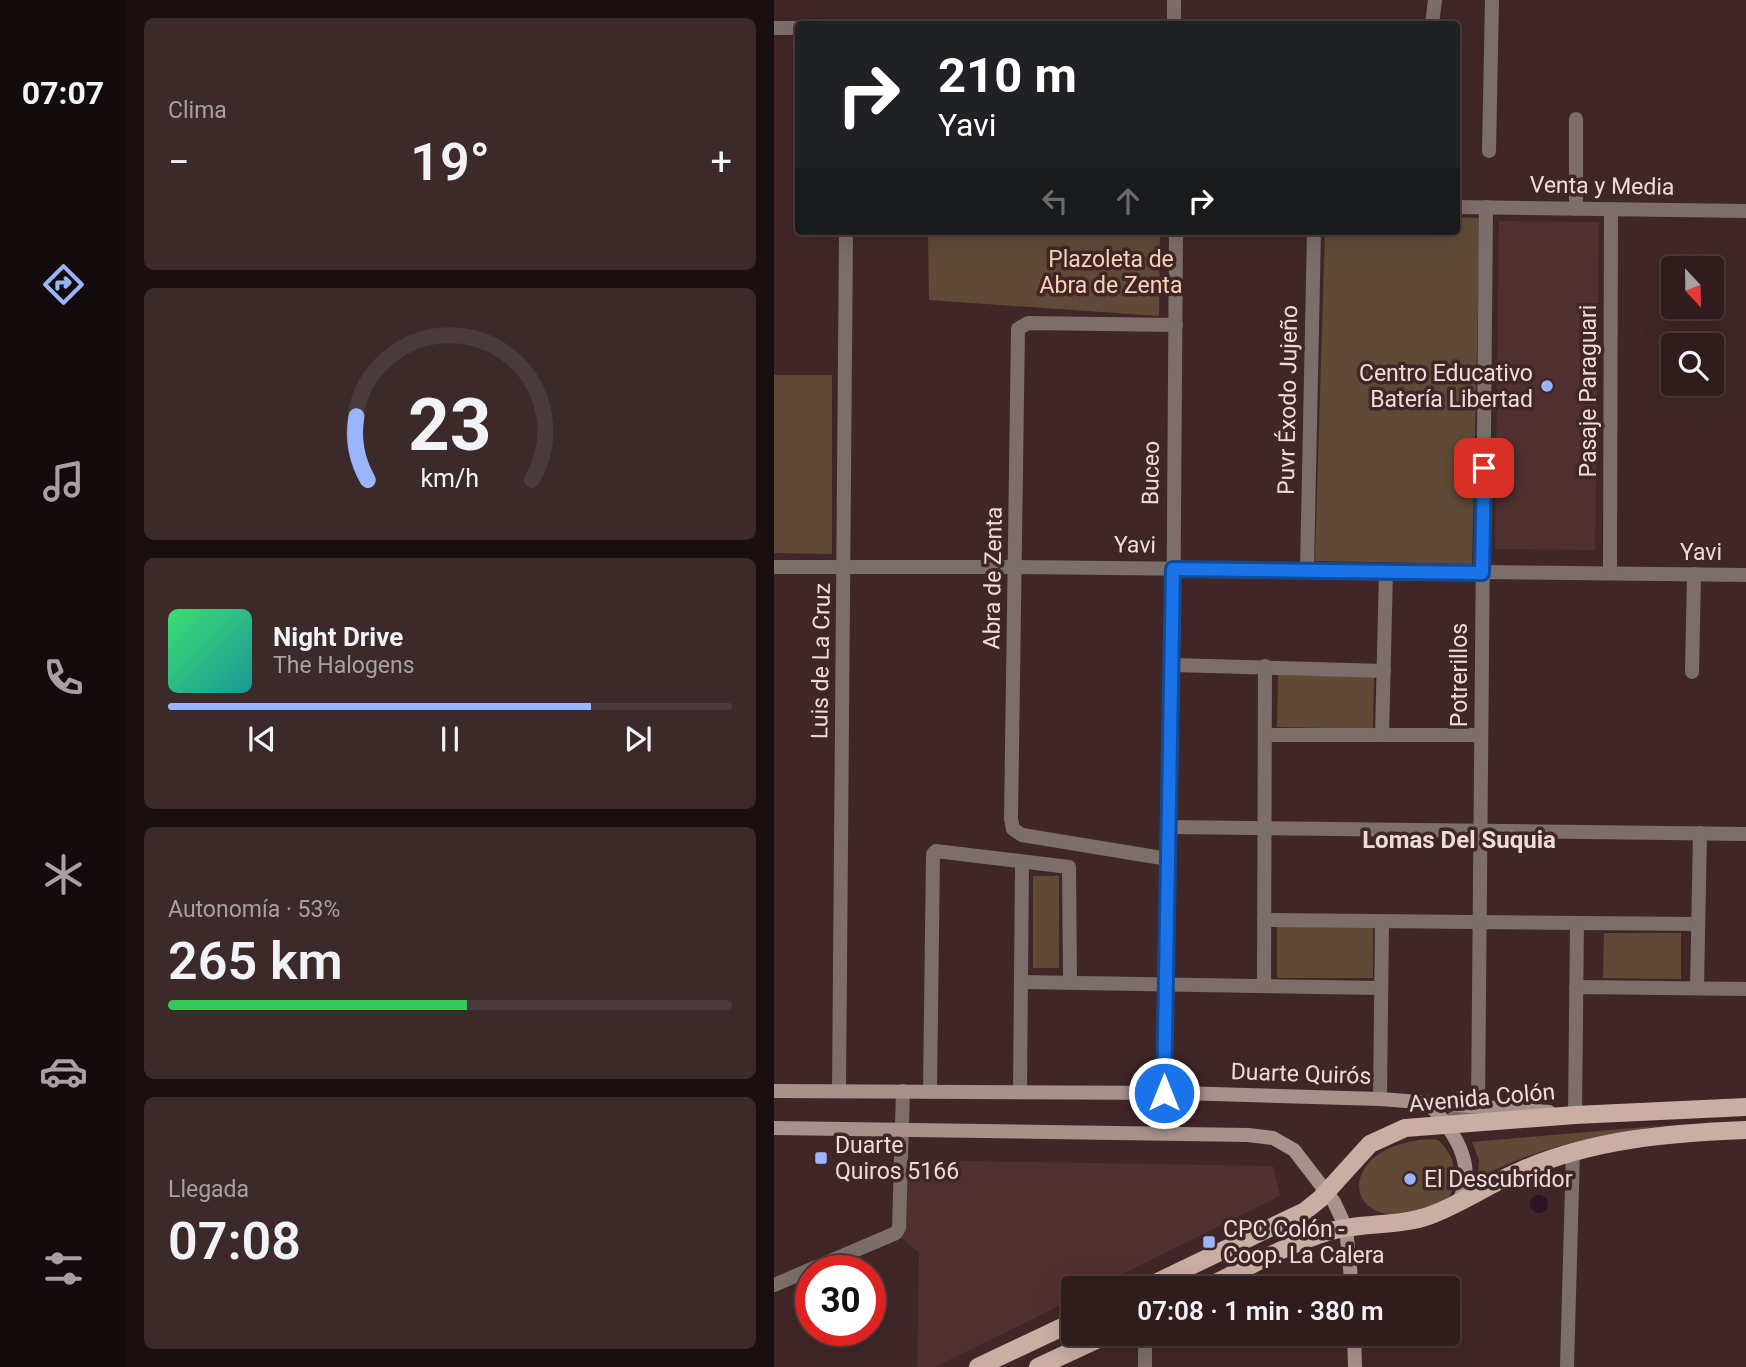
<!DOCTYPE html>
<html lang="es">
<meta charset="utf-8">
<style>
body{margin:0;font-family:Roboto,sans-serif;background:#3c292a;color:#f1f3f6;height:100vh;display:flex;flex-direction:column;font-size:26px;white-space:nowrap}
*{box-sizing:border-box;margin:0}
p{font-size:23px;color:#a8a1a4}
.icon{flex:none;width:38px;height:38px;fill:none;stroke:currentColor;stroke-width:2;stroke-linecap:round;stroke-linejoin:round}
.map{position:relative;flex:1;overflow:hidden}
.panel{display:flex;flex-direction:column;gap:18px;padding:18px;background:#1a0f10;width:648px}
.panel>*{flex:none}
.guide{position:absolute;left:21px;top:21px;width:665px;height:214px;border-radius:7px;box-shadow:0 7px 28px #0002,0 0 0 2px #4b3a3b;background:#202124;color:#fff;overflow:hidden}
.needle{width:46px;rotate:158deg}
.fabs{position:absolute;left:887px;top:256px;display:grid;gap:14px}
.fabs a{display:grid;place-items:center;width:63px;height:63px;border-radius:7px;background:#301c1d;box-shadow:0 7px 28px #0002,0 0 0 2px #4b3a3b;font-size:35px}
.speed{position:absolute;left:21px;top:1255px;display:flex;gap:14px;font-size:35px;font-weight:700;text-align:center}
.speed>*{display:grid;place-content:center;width:91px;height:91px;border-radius:50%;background:#301c1d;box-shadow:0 7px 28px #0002,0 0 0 2px #4b3a3b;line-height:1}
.speed .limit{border:10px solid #d22;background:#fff;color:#111}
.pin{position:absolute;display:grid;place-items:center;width:60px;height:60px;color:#fff;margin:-30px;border-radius:14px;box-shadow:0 4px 10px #0006}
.me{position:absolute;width:77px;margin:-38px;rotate:0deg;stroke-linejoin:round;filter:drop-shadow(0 0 5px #0008)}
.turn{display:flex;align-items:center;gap:24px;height:147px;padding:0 28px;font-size:32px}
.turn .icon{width:91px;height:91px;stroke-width:2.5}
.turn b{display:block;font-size:49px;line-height:60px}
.lanes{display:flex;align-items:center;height:66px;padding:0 28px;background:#0003;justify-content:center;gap:35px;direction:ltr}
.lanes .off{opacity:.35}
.big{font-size:52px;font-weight:600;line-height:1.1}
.panel .widget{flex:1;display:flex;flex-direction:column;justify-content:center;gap:10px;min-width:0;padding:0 24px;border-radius:10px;background:#3c292a}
.panel .dial{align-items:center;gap:0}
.dial svg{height:182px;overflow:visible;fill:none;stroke:#4b3a3b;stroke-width:7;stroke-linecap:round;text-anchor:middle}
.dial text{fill:#f1f3f6;stroke:none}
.song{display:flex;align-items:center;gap:21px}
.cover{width:84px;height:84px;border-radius:10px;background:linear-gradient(135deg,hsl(140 70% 55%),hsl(180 70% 35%))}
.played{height:7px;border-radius:4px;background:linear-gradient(90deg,#9bb5fd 75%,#4b3a3b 75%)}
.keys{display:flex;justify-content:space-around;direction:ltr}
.heat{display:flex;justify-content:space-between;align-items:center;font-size:38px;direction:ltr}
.charge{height:10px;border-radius:5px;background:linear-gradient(90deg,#34c759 53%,#4b3a3b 0)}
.trip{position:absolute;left:287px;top:1276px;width:399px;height:70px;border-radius:7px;background:#301c1d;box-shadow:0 7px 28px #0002,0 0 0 2px #4b3a3b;font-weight:600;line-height:70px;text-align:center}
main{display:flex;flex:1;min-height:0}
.dock{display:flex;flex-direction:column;width:126px;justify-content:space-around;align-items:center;background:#130b0c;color:#a8a1a4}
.dock .icon{width:49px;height:49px}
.dock .current{color:#9bb5fd}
.dock b{font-size:32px;color:#f1f3f6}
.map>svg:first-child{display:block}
</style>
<main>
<nav class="dock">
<b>07:07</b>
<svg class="icon current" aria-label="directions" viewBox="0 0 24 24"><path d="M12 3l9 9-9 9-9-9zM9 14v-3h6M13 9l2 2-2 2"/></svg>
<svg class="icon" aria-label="music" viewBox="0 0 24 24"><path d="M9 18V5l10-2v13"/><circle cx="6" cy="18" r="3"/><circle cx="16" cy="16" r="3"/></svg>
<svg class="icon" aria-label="phone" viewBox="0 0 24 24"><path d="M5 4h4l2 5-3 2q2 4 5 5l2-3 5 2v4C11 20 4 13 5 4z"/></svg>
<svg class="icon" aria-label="climate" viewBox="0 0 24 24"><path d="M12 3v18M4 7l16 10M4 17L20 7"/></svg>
<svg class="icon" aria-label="car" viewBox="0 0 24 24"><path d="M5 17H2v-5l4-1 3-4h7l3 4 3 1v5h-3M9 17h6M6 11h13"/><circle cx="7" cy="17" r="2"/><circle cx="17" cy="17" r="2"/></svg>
<svg class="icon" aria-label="filters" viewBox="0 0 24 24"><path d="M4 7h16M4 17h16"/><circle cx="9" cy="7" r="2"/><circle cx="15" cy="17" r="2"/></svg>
</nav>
<section class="panel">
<div class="widget"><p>Clima</p>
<div class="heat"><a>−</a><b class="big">19°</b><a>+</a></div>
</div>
<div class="widget dial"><svg viewBox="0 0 100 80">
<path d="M14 69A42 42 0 1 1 86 69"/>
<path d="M14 69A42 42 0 0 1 9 41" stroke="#9bb5fd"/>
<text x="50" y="56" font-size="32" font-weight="700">23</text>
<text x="50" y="72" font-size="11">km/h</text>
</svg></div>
<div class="widget">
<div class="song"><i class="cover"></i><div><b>Night Drive</b><p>The Halogens</p></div></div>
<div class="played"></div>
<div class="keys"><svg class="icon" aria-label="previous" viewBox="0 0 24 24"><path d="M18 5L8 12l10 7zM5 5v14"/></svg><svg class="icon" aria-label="pause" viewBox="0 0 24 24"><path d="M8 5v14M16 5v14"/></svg><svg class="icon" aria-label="next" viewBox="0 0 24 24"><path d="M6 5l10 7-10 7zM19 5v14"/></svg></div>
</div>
<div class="widget"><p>Autonomía · 53%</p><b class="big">265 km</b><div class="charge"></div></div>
<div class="widget"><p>Llegada</p><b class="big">07:08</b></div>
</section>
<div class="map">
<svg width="973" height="1367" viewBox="0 0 973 1367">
<rect width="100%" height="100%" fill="#402627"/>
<g fill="#513031">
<polygon points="725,221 825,222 821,550 721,549"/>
<polygon points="136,1160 499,1166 506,1196 320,1288 299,1288 299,1299 161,1367 143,1367 145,1253 122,1233"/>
</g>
<g fill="#604a37">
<polygon points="683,217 706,218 698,564 541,561 551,231 682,231"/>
<polygon points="154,231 386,231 385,316 155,300"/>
<polygon points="0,375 58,375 58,554 0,553"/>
<polygon points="504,675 600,677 599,729 503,727"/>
<rect x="259" y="876" width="26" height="92"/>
<rect x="503" y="926" width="96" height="52"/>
<polygon points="830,933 907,933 907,979 829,978"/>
<path d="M895,1125c-68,9 -130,21 -191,53l1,-18 -7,-18z"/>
<path d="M654,1139l10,1c17,15 21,36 12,56 -101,61 -131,-48 -22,-57z"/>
</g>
<circle fill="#2a1526" cx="765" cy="1204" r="9"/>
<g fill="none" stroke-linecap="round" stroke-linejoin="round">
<g stroke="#7c6e69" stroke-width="14">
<polyline points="400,24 400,0"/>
<polyline points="658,24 661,0"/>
<polyline points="0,28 24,28"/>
<polyline points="715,151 718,0"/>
<polyline points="682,207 973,211"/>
<polyline points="802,209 802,119"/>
<polyline points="0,567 243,567 973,575"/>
<polyline points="533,570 540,231"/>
<polyline points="836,573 837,209"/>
<polyline points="399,665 610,671"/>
<polyline points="918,672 920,574"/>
<polyline points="491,735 707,735"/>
<polyline points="608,735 612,571"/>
<polyline points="394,827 973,834"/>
<polyline points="394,859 248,835 239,829 237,819 244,329 254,323 402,325"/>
<polyline points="490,920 924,924"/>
<polyline points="247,982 607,988"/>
<polyline points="490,986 491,666"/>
<polyline points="802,987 973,989"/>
<polyline points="923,988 926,833"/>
<polyline points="65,1091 72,231"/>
<polyline points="156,1092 159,854 162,851 295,867 296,982"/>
<polyline points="246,1092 248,862"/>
<polyline points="390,1093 399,665 402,231"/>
<polyline points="606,1099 608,921"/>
<polyline points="801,1115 803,923"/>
<polyline points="671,1123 704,1106 712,207"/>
<polyline points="0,1285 122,1233 125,1228 129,1091"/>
<polyline points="371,1334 371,1367"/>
<polyline points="793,1367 799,1151"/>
</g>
<g stroke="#a8918a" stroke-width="14">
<polyline points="0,1091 406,1093 606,1099 775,1112"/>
<path d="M654,1103c25,27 50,61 31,98"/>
<polyline points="0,1128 474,1135 499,1138 520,1150 560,1202 572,1228 578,1288"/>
<polyline points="580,1334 581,1367"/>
</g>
<g stroke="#caada3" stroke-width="18">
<polyline points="371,1288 531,1211 546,1199 596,1144 631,1128 801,1115 973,1107"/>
<path d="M431,1288c41,-19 83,-45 126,-57 33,-9 68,-4 100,-16 32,-12 60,-32 91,-45 72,-31 147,-37 225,-40"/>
<polyline points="204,1367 299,1322"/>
<polyline points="264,1367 335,1334"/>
</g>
</g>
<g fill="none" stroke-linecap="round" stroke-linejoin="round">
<g stroke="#114b97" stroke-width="18">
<polyline id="route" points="390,1093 399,569 708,573 710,468"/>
</g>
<use href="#route" stroke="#1a73e8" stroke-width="12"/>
</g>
<g fill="#9bb5fd" stroke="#402627" stroke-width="2.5">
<circle cx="773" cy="386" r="7"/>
<rect x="40" y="1151" width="14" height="14" rx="3.5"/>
<circle cx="636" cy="1179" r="7"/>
<rect x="428" y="1235" width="14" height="14" rx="3.5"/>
</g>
<g text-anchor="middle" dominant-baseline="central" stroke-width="7" stroke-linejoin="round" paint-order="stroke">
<g font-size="23" fill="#eedcdb" stroke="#402627">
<text transform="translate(828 186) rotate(1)">Venta y Media</text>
<text transform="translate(814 391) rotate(-90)">Pasaje Paraguari</text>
<text transform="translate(514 400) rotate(-89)">Puvr Éxodo Jujeño</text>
<text transform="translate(377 473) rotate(-89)">Buceo</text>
<text transform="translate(361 545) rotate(1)">Yavi</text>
<text x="927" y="552">Yavi</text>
<text transform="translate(219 578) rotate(-89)">Abra de Zenta</text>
<text transform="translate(47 661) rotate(-89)">Luis de La Cruz</text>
<text transform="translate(685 675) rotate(-90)">Potrerillos</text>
<text transform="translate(527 1074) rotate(2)">Duarte Quirós</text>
<text transform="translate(708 1098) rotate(-5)">Avenida Colón</text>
</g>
<g font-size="23" fill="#fad4b5" stroke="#402627">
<text x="337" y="259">Plazoleta de<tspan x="337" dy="26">Abra de Zenta</tspan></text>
</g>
<g font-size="23" fill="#eedcdb" stroke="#402627" text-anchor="start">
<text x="759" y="373" text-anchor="end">Centro Educativo<tspan x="759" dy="26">Batería Libertad</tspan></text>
<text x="61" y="1145">Duarte<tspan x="61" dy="26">Quiros 5166</tspan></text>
<text x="650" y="1179">El Descubridor</text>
<text x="449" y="1229">CPC Colón -<tspan x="449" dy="26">Coop. La Calera</tspan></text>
</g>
<g font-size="24" font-weight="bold" fill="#eedcdb" stroke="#402627">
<text x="685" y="840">Lomas Del Suquia</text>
</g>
</g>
</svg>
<div class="fabs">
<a><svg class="needle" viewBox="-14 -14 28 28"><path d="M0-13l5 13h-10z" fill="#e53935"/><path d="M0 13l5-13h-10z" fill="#a8a1a4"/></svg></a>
<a><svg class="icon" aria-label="search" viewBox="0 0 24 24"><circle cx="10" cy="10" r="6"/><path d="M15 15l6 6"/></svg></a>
</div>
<div class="speed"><div class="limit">30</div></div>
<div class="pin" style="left:710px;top:468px;background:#d93025"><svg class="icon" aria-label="arrive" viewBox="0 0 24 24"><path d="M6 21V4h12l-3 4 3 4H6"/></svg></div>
<svg class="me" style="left:390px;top:1093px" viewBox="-20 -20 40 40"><circle r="17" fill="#1a73e8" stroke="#fff" stroke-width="3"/><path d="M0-11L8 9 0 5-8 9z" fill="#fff"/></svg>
<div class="trip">07:08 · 1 min · 380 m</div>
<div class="guide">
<div class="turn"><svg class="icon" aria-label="right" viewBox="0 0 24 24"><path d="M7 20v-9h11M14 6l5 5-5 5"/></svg><div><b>210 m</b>Yavi</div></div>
<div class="lanes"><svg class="icon off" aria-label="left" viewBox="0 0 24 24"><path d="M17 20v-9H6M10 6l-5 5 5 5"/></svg><svg class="icon off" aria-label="ahead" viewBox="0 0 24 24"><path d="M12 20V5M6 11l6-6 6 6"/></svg><svg class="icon" aria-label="right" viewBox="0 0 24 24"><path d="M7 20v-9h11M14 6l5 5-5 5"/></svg></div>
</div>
</div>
</main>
